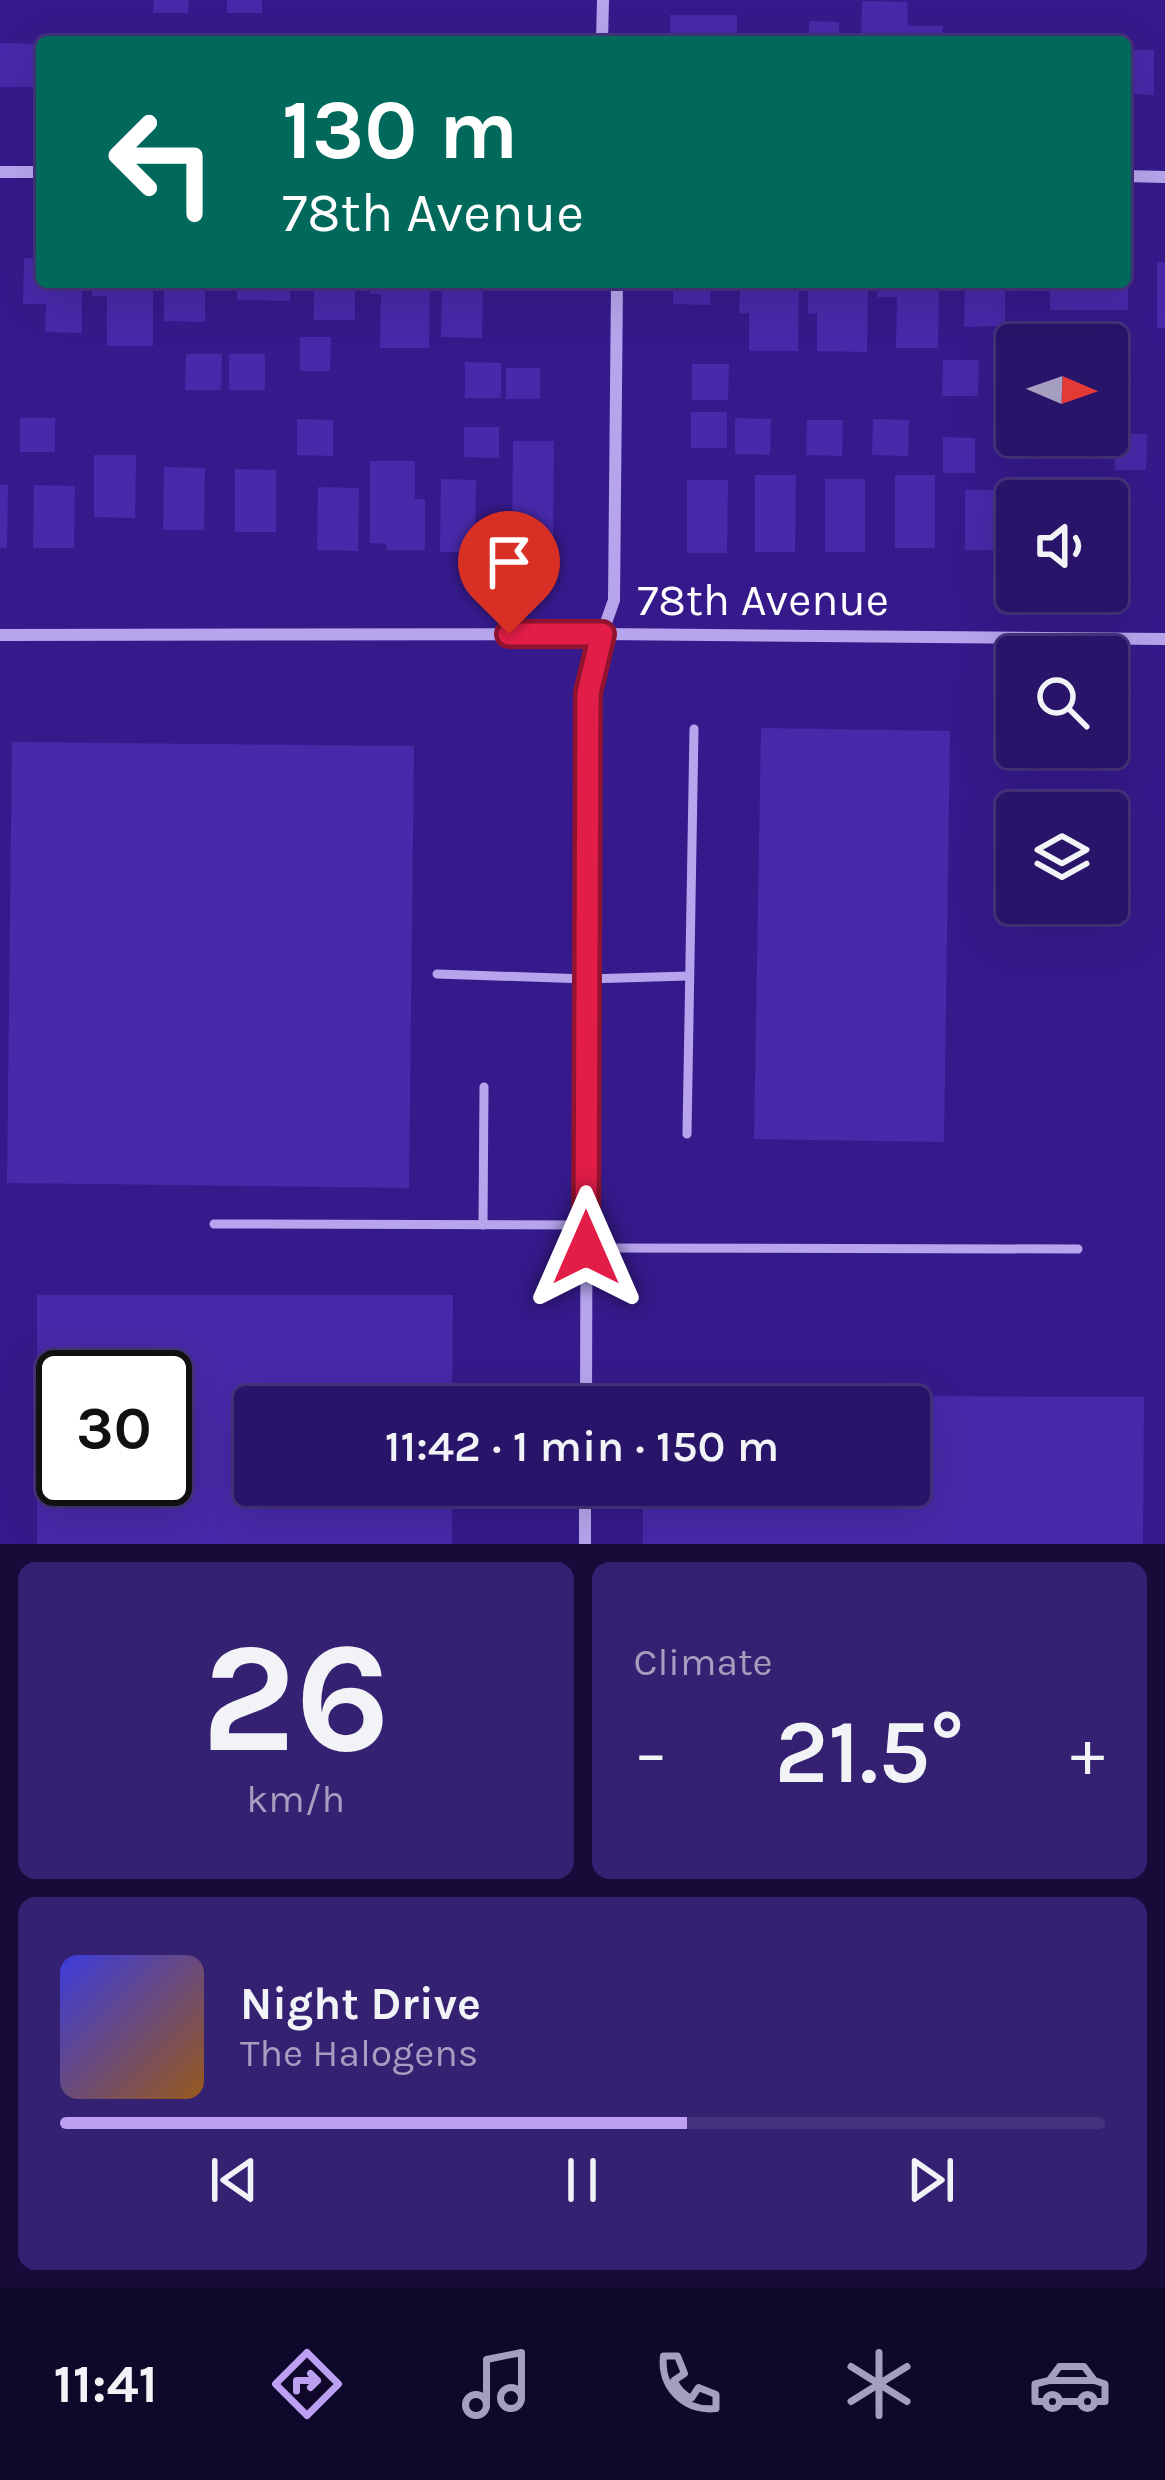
<!DOCTYPE html>
<meta charset="utf-8">
<style>
body{margin:0;font-family:Karla,sans-serif;background:#342171;color:#f1f3f6;height:100vh;display:flex;flex-direction:column;font-size:45px;white-space:nowrap}
*{box-sizing:border-box;margin:0}
p{font-size:39px;color:#a59ec0}
.icon{flex:none;width:66px;height:66px;fill:none;stroke:currentColor;stroke-width:2;stroke-linecap:round;stroke-linejoin:round}
.map{position:relative;height:1544px;overflow:hidden}
.panel{display:flex;flex-direction:column;gap:18px;padding:18px;background:#160b39;flex:1}
.panel>*{flex:none}
.hud{position:absolute;left:36px;top:36px;width:1095px;height:252px;border-radius:12px;box-shadow:0 12px 48px #0002,0 0 0 3px #44337c;background:#00695c;color:#fff;overflow:hidden}
.needle{width:78px;rotate:92deg}
.buttons{position:absolute;left:996px;top:324px;display:grid;gap:24px}
.buttons a{display:grid;place-items:center;width:132px;height:132px;border-radius:12px;background:#281468;box-shadow:0 12px 48px #0002,0 0 0 3px #44337c;font-size:60px}
.speed{position:absolute;left:36px;top:1350px;display:flex;gap:24px;font-size:60px;font-weight:700;text-align:center}
.speed>*{display:grid;place-content:center;width:156px;height:156px;border-radius:50%;background:#281468;box-shadow:0 12px 48px #0002,0 0 0 3px #44337c;line-height:1}
.speed .limit{border:6px solid #111;border-radius:18px;background:#fff;color:#111}
.pin{position:absolute;display:grid;place-items:center;width:102px;height:102px;color:#fff;margin:-123px -51px;border-radius:50% 50% 50% 0;rotate:-45deg;box-shadow:0 0 12px #0007}
.pin .icon{rotate:45deg}
.me{position:absolute;width:132px;margin:-66px;rotate:0deg;stroke-linejoin:round;filter:drop-shadow(0 0 9px #0008)}
.turn{display:flex;align-items:center;gap:42px;height:252px;padding:0 48px;font-size:54px}
.turn .icon{width:156px;height:156px;stroke-width:2.5}
.turn b{display:block;font-size:84px;line-height:102px}
.big{font-size:90px;font-weight:600;line-height:1.1}
.panel .tile{flex:1;display:flex;flex-direction:column;justify-content:center;gap:18px;min-width:0;padding:0 42px;border-radius:18px;background:#342171}
.panel .dial{align-items:center;gap:0}
.dial b{font-size:156px;line-height:1}
.song{display:flex;align-items:center;gap:36px}
.cover{width:144px;height:144px;border-radius:18px;background:linear-gradient(135deg,hsl(240 70% 55%),hsl(30 70% 35%))}
.played{height:12px;border-radius:6px;background:linear-gradient(90deg,#bca0f2 60%,#44337c 60%)}
.keys{display:flex;justify-content:space-around;direction:ltr}
.heat{display:flex;justify-content:space-between;align-items:center;font-size:66px;direction:ltr}
.panel .tiles{flex:1;display:grid;gap:18px;grid-template-columns:1fr 1fr}
.tile:last-child{grid-column:span 2}
.trip{position:absolute;left:234px;top:1386px;width:696px;height:120px;border-radius:12px;background:#281468;box-shadow:0 12px 48px #0002,0 0 0 3px #44337c;font-weight:600;line-height:120px;text-align:center}
.tab-bar{display:flex;height:192px;justify-content:space-around;align-items:center;background:#10082a;color:#a59ec0}
.tab-bar .icon{width:84px;height:84px}
.tab-bar .selected{color:#bca0f2}
.tab-bar b{font-size:54px;color:#f1f3f6}
.map>svg:first-child{display:block}
</style>
<div class="map">
<svg width="1165" height="1544" viewBox="0 0 1165 1544">
<rect width="100%" height="100%" fill="#361a8b"/>
<g fill="#4829a9" fill-rule="evenodd">
<polygon points="154,0 189,0 188,13 153,13"/>
<rect x="227" y="0" width="35" height="13"/>
<polygon points="862,1 907,2 908,26 943,26 942,42 861,42"/>
<rect x="670" y="15" width="67" height="27"/>
<polygon points="809,21 839,22 839,42 809,42"/>
<polygon points="477,35 539,35 539,42 476,42"/>
<rect x="169" y="36" width="50" height="6"/>
<rect x="244" y="38" width="54" height="4"/>
<polygon points="0,43 42,44 42,87 0,87"/>
<polygon points="1125,50 1154,50 1154,95 1125,94"/>
<polygon points="24,258 42,259 42,282 82,282 82,333 45,332 46,304 23,304"/>
<rect x="1157" y="262" width="8" height="66"/>
<polygon points="92,282 153,282 153,346 107,346 107,296 92,296"/>
<polygon points="164,282 205,282 205,322 164,321"/>
<polygon points="237,282 290,282 290,301 237,300"/>
<rect x="314" y="282" width="41" height="38"/>
<polygon points="370,282 430,282 429,348 380,348 381,294 370,294"/>
<polygon points="442,282 483,282 482,338 441,337"/>
<polygon points="673,282 711,282 710,305 673,304"/>
<polygon points="740,282 799,282 798,351 749,351 749,313 739,313"/>
<polygon points="808,282 868,282 867,352 817,351 817,313 808,314"/>
<polygon points="878,282 939,282 938,348 896,348 897,297 877,297"/>
<polygon points="965,282 1005,282 1005,326 964,327"/>
<polygon points="1050,282 1079,282 1079,285 1088,285 1088,282 1128,282 1128,310 1050,310"/>
<polygon points="1016,331 1053,331 1052,345 1016,345"/>
<polygon points="300,337 331,337 330,371 300,371"/>
<polygon points="186,354 222,354 221,390 185,390"/>
<rect x="229" y="354" width="36" height="36"/>
<polygon points="943,360 979,360 978,396 942,396"/>
<polygon points="465,362 501,363 501,398 465,398"/>
<polygon points="692,364 729,364 728,400 692,400"/>
<rect x="506" y="368" width="34" height="31"/>
<rect x="691" y="412" width="36" height="36"/>
<rect x="20" y="418" width="35" height="34"/>
<polygon points="735,418 771,419 770,455 735,454"/>
<polygon points="297,419 333,420 333,456 297,455"/>
<polygon points="873,419 909,420 908,456 872,455"/>
<polygon points="807,420 843,420 842,456 806,455"/>
<polygon points="464,427 499,427 499,458 464,457"/>
<polygon points="1115,434 1147,434 1146,470 1115,470"/>
<polygon points="943,437 975,438 975,473 943,473"/>
<polygon points="513,441 554,441 553,551 512,551"/>
<polygon points="94,455 136,455 135,518 94,517"/>
<polygon points="370,461 415,461 415,499 425,499 425,550 387,550 386,544 370,543"/>
<polygon points="164,467 205,468 204,530 163,530"/>
<polygon points="235,469 276,470 276,532 235,532"/>
<polygon points="755,475 796,475 795,552 755,552"/>
<rect x="895" y="475" width="40" height="73"/>
<polygon points="441,479 476,480 475,552 440,552"/>
<rect x="825" y="479" width="40" height="73"/>
<polygon points="687,480 728,480 727,553 687,553"/>
<polygon points="1087,481 1127,481 1127,553 1107,553 1107,501 1087,501"/>
<polygon points="0,485 8,485 7,548 0,548"/>
<polygon points="34,485 75,486 74,548 33,548"/>
<polygon points="318,487 359,488 358,551 317,550"/>
<rect x="965" y="490" width="40" height="60"/>
<polygon points="1036,490 1076,491 1076,501 1036,501"/>
<polygon points="761,728 950,731 944,1142 754,1139"/>
<polygon points="12,742 414,746 409,1188 7,1183"/>
<path d="M37,1295h416l-1,112h-197v78h197v59h-415zM63,1377h102v102h-102z"/>
<polygon points="644,1395 1144,1397 1143,1544 643,1544 643,1485 909,1485 909,1407 644,1407"/>
</g>
<g fill="none" stroke-linecap="round" stroke-linejoin="round">
<g stroke="#b6a5ed" stroke-width="9">
<polyline points="437,974 587,979 688,976"/>
<polyline points="687,1134 694,729"/>
<polyline points="214,1224 586,1225"/>
<polyline points="483,1225 484,1087"/>
<polyline points="586,1248 1078,1249"/>
</g>
<g stroke="#b6a5ed" stroke-width="12">
<polyline points="602,42 603,0"/>
<polyline points="0,172 42,172"/>
<polyline points="1125,176 1165,177"/>
<polyline points="0,635 602,634 1165,639"/>
<polyline points="586,1407 588,693 602,634 614,600 617,282"/>
<polyline points="585,1544 585,1485"/>
</g>
</g>
<g fill="none" stroke-linecap="round" stroke-linejoin="round">
<g stroke="#92132f" stroke-width="30">
<polyline id="route" points="509,634 602,634 588,693 586,1248"/>
</g>
<use href="#route" stroke="#e11d48" stroke-width="21"/>
</g>
<g text-anchor="middle" dominant-baseline="central" stroke-width="12" stroke-linejoin="round" paint-order="stroke">
<g font-size="45" fill="#fff" stroke="#361a8b">
<text x="763" y="600">78th Avenue</text>
</g>
</g>
</svg>
<div class="buttons">
<a><svg class="needle" viewBox="-14 -14 28 28"><path d="M0-13l5 13h-10z" fill="#e53935"/><path d="M0 13l5-13h-10z" fill="#a59ec0"/></svg></a>
<a><svg class="icon" aria-label="sound" viewBox="0 0 24 24"><path d="M4 9h4l5-4v14l-5-4H4zM17 9q2 3 0 6"/></svg></a>
<a><svg class="icon" aria-label="search" viewBox="0 0 24 24"><circle cx="10" cy="10" r="6"/><path d="M15 15l6 6"/></svg></a>
<a><svg class="icon" aria-label="layers" viewBox="0 0 24 24"><path d="M12 4l9 5-9 5-9-5zM3 14l9 5 9-5"/></svg></a>
</div>
<div class="speed"><div class="limit">30</div></div>
<div class="pin" style="left:509px;top:634px;background:#d93025"><svg class="icon" aria-label="arrive" viewBox="0 0 24 24"><path d="M6 21V4h12l-3 4 3 4H6"/></svg></div>
<svg class="me" style="left:586px;top:1248px" viewBox="-20 -20 40 40"><path d="M0-17L14 15 0 8-14 15z" fill="#e11d48" stroke="#fff" stroke-width="4"/></svg>
<div class="trip">11:42 · 1 min · 150 m</div>
<div class="hud">
<div class="turn"><svg class="icon" aria-label="left" viewBox="0 0 24 24"><path d="M17 20v-9H6M10 6l-5 5 5 5"/></svg><div><b>130 m</b>78th Avenue</div></div>
</div>
</div>
<section class="panel">
<div class="tiles">
<div class="tile dial"><b>26</b><p>km/h</p></div>
<div class="tile"><p>Climate</p>
<div class="heat"><a>−</a><b class="big">21.5°</b><a>+</a></div>
</div>
<div class="tile">
<div class="song"><i class="cover"></i><div><b>Night Drive</b><p>The Halogens</p></div></div>
<div class="played"></div>
<div class="keys"><svg class="icon" aria-label="previous" viewBox="0 0 24 24"><path d="M18 5L8 12l10 7zM5 5v14"/></svg><svg class="icon" aria-label="pause" viewBox="0 0 24 24"><path d="M8 5v14M16 5v14"/></svg><svg class="icon" aria-label="next" viewBox="0 0 24 24"><path d="M6 5l10 7-10 7zM19 5v14"/></svg></div>
</div>
</div>
</section>
<nav class="tab-bar">
<b>11:41</b>
<svg class="icon selected" aria-label="directions" viewBox="0 0 24 24"><path d="M12 3l9 9-9 9-9-9zM9 14v-3h6M13 9l2 2-2 2"/></svg>
<svg class="icon" aria-label="music" viewBox="0 0 24 24"><path d="M9 18V5l10-2v13"/><circle cx="6" cy="18" r="3"/><circle cx="16" cy="16" r="3"/></svg>
<svg class="icon" aria-label="phone" viewBox="0 0 24 24"><path d="M5 4h4l2 5-3 2q2 4 5 5l2-3 5 2v4C11 20 4 13 5 4z"/></svg>
<svg class="icon" aria-label="climate" viewBox="0 0 24 24"><path d="M12 3v18M4 7l16 10M4 17L20 7"/></svg>
<svg class="icon" aria-label="car" viewBox="0 0 24 24"><path d="M5 17H2v-5l4-1 3-4h7l3 4 3 1v5h-3M9 17h6M6 11h13"/><circle cx="7" cy="17" r="2"/><circle cx="17" cy="17" r="2"/></svg>
</nav>
